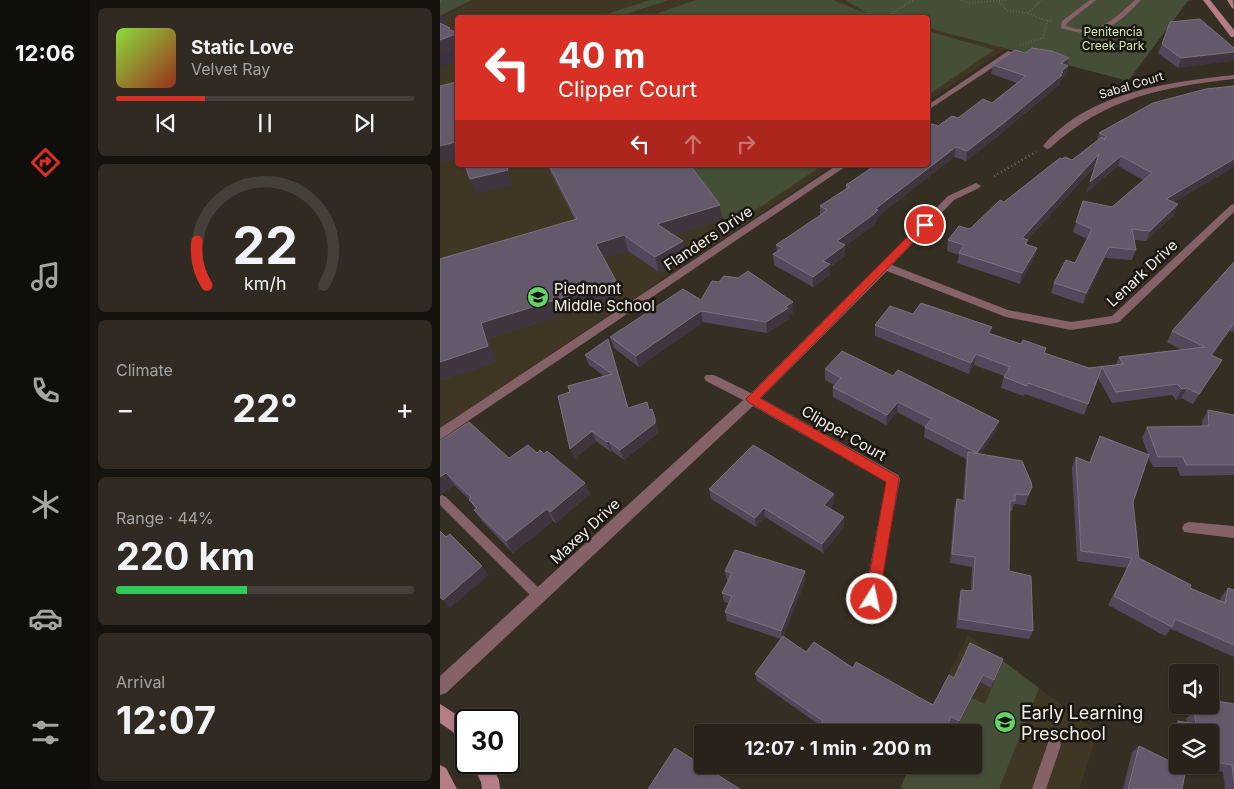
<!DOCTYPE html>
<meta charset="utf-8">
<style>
body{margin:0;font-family:Inter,sans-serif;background:#302a23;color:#f1f3f6;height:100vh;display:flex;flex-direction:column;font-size:19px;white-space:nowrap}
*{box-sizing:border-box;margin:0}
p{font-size:16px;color:#a5a4a2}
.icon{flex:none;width:28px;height:28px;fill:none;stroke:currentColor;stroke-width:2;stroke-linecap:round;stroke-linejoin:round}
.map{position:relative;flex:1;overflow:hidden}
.side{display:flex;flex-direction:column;gap:8px;padding:8px;background:#16130e;width:350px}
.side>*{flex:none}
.banner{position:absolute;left:15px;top:15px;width:475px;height:152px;border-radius:5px;box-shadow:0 1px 4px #0004,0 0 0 1px #443f39;background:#d93025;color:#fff;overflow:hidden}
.controls{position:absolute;left:729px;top:664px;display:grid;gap:10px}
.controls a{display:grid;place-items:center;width:50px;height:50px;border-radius:5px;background:#28221a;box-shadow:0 1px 4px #0004,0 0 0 1px #443f39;font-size:25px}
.speed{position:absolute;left:15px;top:709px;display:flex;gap:10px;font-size:25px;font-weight:700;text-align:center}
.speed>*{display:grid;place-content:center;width:65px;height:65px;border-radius:50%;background:#28221a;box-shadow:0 1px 4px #0004,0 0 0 1px #443f39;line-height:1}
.speed .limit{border:2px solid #111;border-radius:8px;background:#fff;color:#111}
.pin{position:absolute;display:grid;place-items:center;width:42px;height:42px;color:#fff;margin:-21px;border:2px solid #fff;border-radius:50%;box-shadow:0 1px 5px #0007}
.me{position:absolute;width:55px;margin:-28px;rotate:10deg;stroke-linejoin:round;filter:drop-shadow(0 0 4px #0008)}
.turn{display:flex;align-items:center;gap:18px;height:105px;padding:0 20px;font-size:22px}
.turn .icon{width:65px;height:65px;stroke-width:2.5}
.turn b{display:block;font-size:35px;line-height:42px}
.lanes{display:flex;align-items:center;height:48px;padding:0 20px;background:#0003;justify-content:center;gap:25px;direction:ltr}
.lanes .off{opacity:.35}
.big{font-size:38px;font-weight:700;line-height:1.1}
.side .widget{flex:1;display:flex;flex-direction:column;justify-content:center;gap:8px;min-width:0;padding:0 18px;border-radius:8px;background:#302a23}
.side .dial{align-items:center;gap:0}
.dial svg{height:130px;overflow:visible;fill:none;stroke:#443f39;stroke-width:7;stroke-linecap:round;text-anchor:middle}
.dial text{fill:#f1f3f6;stroke:none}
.song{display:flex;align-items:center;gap:15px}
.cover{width:60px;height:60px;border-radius:8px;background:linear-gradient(135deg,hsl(90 70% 55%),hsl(10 70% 35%))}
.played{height:5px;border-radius:2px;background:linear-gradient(90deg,#d93025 30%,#443f39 30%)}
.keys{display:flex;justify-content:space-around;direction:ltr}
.heat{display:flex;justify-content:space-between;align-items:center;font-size:28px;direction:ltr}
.charge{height:8px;border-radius:4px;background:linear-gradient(90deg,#34c759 44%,#443f39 0)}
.trip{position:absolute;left:254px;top:724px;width:288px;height:50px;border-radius:5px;background:#28221a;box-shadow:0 1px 4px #0004,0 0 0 1px #443f39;font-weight:700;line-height:50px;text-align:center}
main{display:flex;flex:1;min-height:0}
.tab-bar{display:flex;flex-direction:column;width:90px;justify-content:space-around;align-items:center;background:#100e0a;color:#a5a4a2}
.tab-bar .icon{width:35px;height:35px}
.tab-bar .current{color:#d93025}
.tab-bar b{font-size:22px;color:#f1f3f6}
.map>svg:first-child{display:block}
</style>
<main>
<nav class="tab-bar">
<b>12:06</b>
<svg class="icon current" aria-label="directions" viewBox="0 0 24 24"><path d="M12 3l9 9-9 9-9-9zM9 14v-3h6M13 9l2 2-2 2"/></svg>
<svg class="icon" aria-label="music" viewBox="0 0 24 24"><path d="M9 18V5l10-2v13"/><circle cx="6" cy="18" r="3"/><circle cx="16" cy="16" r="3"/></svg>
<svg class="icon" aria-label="phone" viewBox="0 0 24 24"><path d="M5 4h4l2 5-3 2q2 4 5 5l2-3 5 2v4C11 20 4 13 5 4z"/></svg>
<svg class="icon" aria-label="climate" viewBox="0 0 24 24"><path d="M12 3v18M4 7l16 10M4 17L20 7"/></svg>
<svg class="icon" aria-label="car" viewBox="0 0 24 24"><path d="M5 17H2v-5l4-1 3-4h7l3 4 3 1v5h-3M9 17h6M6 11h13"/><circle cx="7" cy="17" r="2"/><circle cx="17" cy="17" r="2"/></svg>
<svg class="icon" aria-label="filters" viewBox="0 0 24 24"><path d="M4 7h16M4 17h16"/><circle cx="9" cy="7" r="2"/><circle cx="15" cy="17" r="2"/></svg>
</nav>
<section class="side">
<div class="widget">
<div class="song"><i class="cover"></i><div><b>Static Love</b><p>Velvet Ray</p></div></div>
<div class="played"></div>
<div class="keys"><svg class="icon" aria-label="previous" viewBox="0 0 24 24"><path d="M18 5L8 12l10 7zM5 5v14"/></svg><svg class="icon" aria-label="pause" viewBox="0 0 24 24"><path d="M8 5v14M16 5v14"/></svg><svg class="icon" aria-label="next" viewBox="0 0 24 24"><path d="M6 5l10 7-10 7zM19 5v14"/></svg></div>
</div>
<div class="widget dial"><svg viewBox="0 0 100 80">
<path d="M14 69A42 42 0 1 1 86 69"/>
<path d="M14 69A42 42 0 0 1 8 42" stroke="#d93025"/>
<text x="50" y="56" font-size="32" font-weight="700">22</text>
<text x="50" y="72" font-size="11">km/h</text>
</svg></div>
<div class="widget"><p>Climate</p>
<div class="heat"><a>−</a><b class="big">22°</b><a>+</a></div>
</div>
<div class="widget"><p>Range · 44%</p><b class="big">220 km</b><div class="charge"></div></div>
<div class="widget"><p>Arrival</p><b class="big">12:07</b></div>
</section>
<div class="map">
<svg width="794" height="789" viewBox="0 0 794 789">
<rect width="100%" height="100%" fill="#352e22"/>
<g fill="#403624">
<polygon points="32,0 405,0 431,14 443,17 18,18 17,32 9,28 4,21 5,15"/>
<polygon points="488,28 567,48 488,101"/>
<polygon points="17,63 18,165 393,165 0,428 0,66"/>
<polygon points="528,635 658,732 639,789 460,789 470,765 532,765 532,732 480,732"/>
</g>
<polygon fill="#3d3241" points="5,15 4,21 9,28 18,32 17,63 0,66 0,16"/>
<g fill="#454e36">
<polygon points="0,0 32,0 0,16"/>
<polygon points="210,0 229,0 177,17 157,17"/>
<polygon points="256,0 393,0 426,13 405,0 751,0 748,1 688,81 488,28 488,18 203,18"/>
<polygon points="488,31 554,50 488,95"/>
<polygon points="245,165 383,165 290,227"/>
<polygon points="563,661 599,688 559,789 464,789 461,787 470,765 532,765 532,732 505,732 508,723 516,728 532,698 545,704"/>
</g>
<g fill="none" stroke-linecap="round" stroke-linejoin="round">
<g stroke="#726c61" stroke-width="2" stroke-dasharray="0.5 2.5" stroke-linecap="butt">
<polyline points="521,0 529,3 567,0"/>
<polyline points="0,1 3,0"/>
<polyline points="559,2 568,11 588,13 607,21 613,21"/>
<polyline points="588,13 601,0"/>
<polyline points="444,18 473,0"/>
<polyline points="580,45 603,38 607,21"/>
</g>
<polyline stroke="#726c61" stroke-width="2.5" stroke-dasharray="1 3" stroke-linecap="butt" points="554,176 596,152"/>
<g fill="#856268" fill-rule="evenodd">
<path d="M650,0h6l-29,23 -1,3c31,11 47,-6 69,-26h6c-24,26 -44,41 -80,28l1,-7z"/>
<polygon points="2,495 6,497 103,592 105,596 103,600 99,602 95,600 0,505 0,496"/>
<polygon points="614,738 619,740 621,745 606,789 592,789 609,740"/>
</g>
<g fill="#856268" fill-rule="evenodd">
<polygon points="568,51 575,53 488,110 488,105"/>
<path d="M794,75v4c-72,8 -129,19 -184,69l-3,1 -4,-3c45,-54 126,-64 191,-71z"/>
<polygon points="397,165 408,165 0,440 0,428"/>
<polygon points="536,183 541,186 539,188 514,200 452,265 568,310 631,322 672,316 791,205 794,204 794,212 679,322 675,323 631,330 566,317 447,271 321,398 458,475 460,479 437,604 432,606 427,604 424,599 446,482 313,406 6,693 0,695 0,676 303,400 266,381 264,378 266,375 274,375 311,393 508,196"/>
<polygon points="749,522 794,526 794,538 744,532 742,528 744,524"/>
</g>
<g fill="#b57e87" fill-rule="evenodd">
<polygon points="763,0 770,0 794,30 794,37 791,37"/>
<polygon points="787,0 793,0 794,9 792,8"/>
<polygon points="0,704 25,720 26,747 20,744 13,732 0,723"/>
<polygon points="31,762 50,762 59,780 60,789 42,789 41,782"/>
<polygon points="0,765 6,768 17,789 0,789"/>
</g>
</g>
<g fill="#53475c">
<polygon points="722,44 794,48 738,68 718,53"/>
<polygon points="585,53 629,58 626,75 622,78 619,85 558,136 526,161 514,157 437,217 437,220 434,225 405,246 405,256 390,267 390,275 373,287 334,265 333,254 337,252 336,245 380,216 380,206 406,189 406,185 433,166 433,165 488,165 498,126 552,103 577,83 551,74 553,65"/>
<polygon points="794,86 794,167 734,202 734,215 706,241 694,240 696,250 692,260 665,258 643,304 611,293 614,283 635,263 647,239 633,232 636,222 672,207 703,180 678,166 646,193 656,165 587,240 587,244 597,248 594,258 580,284 517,263 519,255 507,251 508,240 532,227 564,202 622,159 632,160 657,141 659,133"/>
<polygon points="107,165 250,165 282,220 234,235 246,256 219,272 188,251 164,258 180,296 48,339 56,362 1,380 0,378 0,258 135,220"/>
<polygon points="794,262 794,331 793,332 790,331 773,355 776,370 753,404 741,398 736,400 732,395 672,403 658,378 644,415 585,394 584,396 561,388 564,376 534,365 529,374 435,336 435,325 473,314 552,327 550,333 605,353 649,368 676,365 679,357 742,350 727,342 732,331"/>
<polygon points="261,300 353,302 353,313 348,316 349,319 327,333 263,322 199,367 174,348 170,337"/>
<polygon points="168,339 188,408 209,410 218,428 218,433 184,460 172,451 171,452 156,441 134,459 130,392 164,376 149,365 145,355"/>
<polygon points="385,369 453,376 559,421 556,431 540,454 592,487 585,505 574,504 572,511 570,511 569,571 593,631 589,639 516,628 519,599 521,590 531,591 532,567 510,563 514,509 517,499 523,500 526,459 484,437 485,427 457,412 446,425 393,397 393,387 395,385 385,380"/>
<polygon points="768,410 794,415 794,475 740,476 737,467 713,467 708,456 693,502 699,558 750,588 780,601 781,597 788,588 794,590 794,657 731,629 725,636 668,605 687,568 637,561 632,467 636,457 649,462 660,436 708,454 702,438 707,427 762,426 762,421"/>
<polygon points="0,441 69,458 97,453 104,454 145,483 150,494 116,523 113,521 73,553 42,521 34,510 35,509 29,499 14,485 0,495"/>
<polygon points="269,489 394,503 390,509 404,517 404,527 383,553 325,517 316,527 271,499"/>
<polygon points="285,571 365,581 343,637 366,652 413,668 493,705 514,678 563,659 551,688 540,682 516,728 508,723 505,732 377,732 381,726 317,681 315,674 341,639 287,621 285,612 289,603 284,602 282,593 288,581 287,580"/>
<polygon points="770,700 771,700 794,704 794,789 785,789 783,772 745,765 770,765 770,732 738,732 738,764 735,763 731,728 738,721 747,723 746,719 754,711 763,713 763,707 765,705 770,705"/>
<polygon points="699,746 742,789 683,789 692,752"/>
</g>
<g fill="#40353e">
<polygon points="10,28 12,35 18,33 18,48 1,55 0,53 0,40 8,29"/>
<polygon points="794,52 794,61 738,68 741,58"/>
<polygon points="629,58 627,67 628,66 626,75 622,78 619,85 558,136 526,161 527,151 621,63"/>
<polygon points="16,142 18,146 18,158 0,162 0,146"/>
<polygon points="516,147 514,157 437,217 437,220 434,225 405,246 405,256 390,267 390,275 373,287 373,277 397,241 435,209"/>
<polygon points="659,154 656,164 579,249 582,238"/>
<polygon points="681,156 678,166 646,193 650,182"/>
<polygon points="794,159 794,167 722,209 726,199"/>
<polygon points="68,170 73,185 37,194 30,179"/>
<polygon points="738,204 734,215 706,241 710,231"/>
<polygon points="280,205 282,220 220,240 217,224"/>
<polygon points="184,235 188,251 161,259 156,244"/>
<polygon points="243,241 246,256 219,272 215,257"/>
<polygon points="669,247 665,258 643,304 646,293"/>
<polygon points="597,248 594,258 580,284 582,273"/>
<polygon points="176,281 180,296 48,339 56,362 1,380 0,378 0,362 41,323"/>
<polygon points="353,302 353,313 348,316 349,319 327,333 326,322 345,307"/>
<polygon points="261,311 263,322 199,367 196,356"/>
<polygon points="794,323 790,331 766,365 771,355"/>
<polygon points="536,354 534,365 529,374 531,363"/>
<polygon points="782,360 776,370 753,404 759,394"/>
<polygon points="747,388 741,398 736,400 742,389"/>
<polygon points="458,402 457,412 446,425 447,415"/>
<polygon points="215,418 218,428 218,433 184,460 180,450"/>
<polygon points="559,421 556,431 534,463 537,453"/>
<polygon points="152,431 156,441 134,459 130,449"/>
<polygon points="168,441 172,451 171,452 167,442"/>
<polygon points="6,473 14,485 0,495 0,477"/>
<polygon points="145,483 150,494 116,523 110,512"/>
<polygon points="394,494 394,503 385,515 384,505"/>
<polygon points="324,508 325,517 316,527 315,518"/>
<polygon points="107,509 113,521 73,553 66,541"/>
<polygon points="404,517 404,527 383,553 382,544"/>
<polygon points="42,566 49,575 10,608 3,600"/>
<polygon points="365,571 365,581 342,640 341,631"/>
<polygon points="543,675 540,682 516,728 519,721"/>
</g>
<g fill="#64596a" stroke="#7b707e">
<polygon points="760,19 794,48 794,52 741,58 722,44 730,22"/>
<polygon points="0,23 10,28 8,29 18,33 0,40"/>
<polygon points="592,48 612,51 629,58 621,63 628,66 621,71 623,72 620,75 622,75 560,126 527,151 516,147 435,209 438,210 434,214 397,241 405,245 383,261 390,264 373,277 333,254 343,248 336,245 382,214 387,210 380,206 409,187 406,185 436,165 488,165 488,127 492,124 498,126 512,116 518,118 543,99 552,103 586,76 553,65 575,50 585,53"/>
<polygon points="16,82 18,85 18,146 16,142 0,146 0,86"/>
<polygon points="794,86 794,159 726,199 738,204 710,231 692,229 696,250 669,247 646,293 614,283 626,260 635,263 652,229 636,222 643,201 672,207 712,173 681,156 650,182 659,154 582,238 588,240 585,244 597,248 582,273 519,253 524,245 508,240 519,226 529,229 532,227 560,200 564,202 620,158 622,159 625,157 632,160 662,137 664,140 666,136 659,133 713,103 766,89"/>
<polygon points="25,165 66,165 68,170 30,179"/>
<polygon points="109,165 250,165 280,205 217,224 243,241 215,257 184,235 156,244 176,281 41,323 48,346 0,362 0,259 137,219"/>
<polygon points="794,262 794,323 771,355 782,360 759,394 747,388 742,389 737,384 676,392 662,367 648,404 588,383 587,386 564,377 570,367 536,354 531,363 435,325 450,306 473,314 481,303 552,327 548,333 581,344 583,340 606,348 604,353 649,368 683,364 679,357 765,347 732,331"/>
<polygon points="308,271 353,302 345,307 348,308 326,322 261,311 196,356 170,337 243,289 261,300 272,281 279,282 284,276 298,278"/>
<polygon points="168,339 188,408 207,402 209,410 212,409 215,418 215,423 180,450 168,441 167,442 152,431 130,449 118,396 130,392 128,386 172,374 145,355"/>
<polygon points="402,351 453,376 458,370 559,421 537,453 485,427 492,419 458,402 447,415 393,387 401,378 385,369"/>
<polygon points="768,410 794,415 794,465 746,465 743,457 718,457 707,427 769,426"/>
<polygon points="29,422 69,458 88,445 97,453 100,450 104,454 107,451 145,483 110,512 107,509 66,541 34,510 37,508 29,500 31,497 6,473 0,477 0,441"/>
<polygon points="660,436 709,455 693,502 699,558 751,585 750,588 785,603 788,588 794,590 794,645 735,619 732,627 674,596 692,558 641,551 636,457 650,463"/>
<polygon points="313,445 394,494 384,505 404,517 382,544 324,508 315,518 269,489"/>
<polygon points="528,452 582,461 591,482 592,487 588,495 575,494 575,501 570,501 569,571 591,576 593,631 519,619 521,590 533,591 535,557 512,554 517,499 525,501"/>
<polygon points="0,531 6,537 10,534 42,566 3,600 0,597"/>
<polygon points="295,550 365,571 341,631 285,612 292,596 282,593 292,573 285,571"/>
<polygon points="343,636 366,652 374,642 413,668 416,662 493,705 509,675 514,678 530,643 563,659 554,680 543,675 519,721 511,716 505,732 471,732 464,729 462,732 377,732 383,721 315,674"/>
<polygon points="771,700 794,704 794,781 792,765 770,761 770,732 740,732 738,721 756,724 754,711 773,715"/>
<polygon points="699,746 746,769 742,789 688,789"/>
<polygon points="235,748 300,789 208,789"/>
</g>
<polygon fill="#d93025" stroke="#8d1f18" points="485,222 489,225 488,227 320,398 457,476 459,479 439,599 437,604 432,605 427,604 425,599 446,482 308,402 306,399 481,223"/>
<defs>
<g id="school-disc" transform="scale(1.125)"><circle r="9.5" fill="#65d467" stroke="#1a1611"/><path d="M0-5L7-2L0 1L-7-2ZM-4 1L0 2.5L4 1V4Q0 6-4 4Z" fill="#111"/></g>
</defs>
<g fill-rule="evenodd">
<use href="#school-disc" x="98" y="297"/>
<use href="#school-disc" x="565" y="722"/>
</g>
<g text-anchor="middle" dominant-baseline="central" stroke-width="5" stroke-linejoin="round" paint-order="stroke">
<g font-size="12" fill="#d5e9b5" stroke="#1a1611">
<text x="673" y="31">Penitencia<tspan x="673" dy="14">Creek Park</tspan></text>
</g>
<g font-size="12" fill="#f3efe7" stroke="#1a1611">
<text transform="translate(691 85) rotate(-17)">Sabal Court</text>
</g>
<g font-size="15" fill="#f3efe7" stroke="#1a1611">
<text transform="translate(268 238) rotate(-34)">Flanders Drive</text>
<text transform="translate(702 273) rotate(-43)">Lenark Drive</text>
<text transform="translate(404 433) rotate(30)">Clipper Court</text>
<text transform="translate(145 531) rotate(-43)">Maxey Drive</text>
</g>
<g font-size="15" fill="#f3efe7" stroke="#1a1611" text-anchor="start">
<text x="114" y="288">Piedmont<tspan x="114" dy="17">Middle School</tspan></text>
</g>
<g font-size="18" fill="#f3efe7" stroke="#1a1611" text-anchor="start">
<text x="581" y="712">Early Learning<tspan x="581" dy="21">Preschool</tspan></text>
</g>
</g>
</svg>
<div class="controls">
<a><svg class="icon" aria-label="sound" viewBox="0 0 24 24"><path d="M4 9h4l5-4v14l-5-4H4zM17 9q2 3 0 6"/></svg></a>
<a><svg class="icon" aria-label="layers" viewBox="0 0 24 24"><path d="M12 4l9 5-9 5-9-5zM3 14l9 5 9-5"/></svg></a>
</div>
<div class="speed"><div class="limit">30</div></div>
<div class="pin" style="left:485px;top:225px;background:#d93025"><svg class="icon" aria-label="arrive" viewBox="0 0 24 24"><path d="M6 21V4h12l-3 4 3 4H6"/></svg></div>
<svg class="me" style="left:432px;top:599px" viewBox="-20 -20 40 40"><circle r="17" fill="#d93025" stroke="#fff" stroke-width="3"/><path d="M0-11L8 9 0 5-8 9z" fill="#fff"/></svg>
<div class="trip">12:07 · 1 min · 200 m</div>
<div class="banner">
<div class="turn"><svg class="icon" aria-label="left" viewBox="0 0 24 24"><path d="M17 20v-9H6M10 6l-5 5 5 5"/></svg><div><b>40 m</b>Clipper Court</div></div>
<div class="lanes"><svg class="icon" aria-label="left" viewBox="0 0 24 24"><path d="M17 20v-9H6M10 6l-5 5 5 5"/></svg><svg class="icon off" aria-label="ahead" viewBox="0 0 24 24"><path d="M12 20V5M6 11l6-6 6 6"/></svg><svg class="icon off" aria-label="right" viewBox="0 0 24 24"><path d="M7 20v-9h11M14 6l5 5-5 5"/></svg></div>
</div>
</div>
</main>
